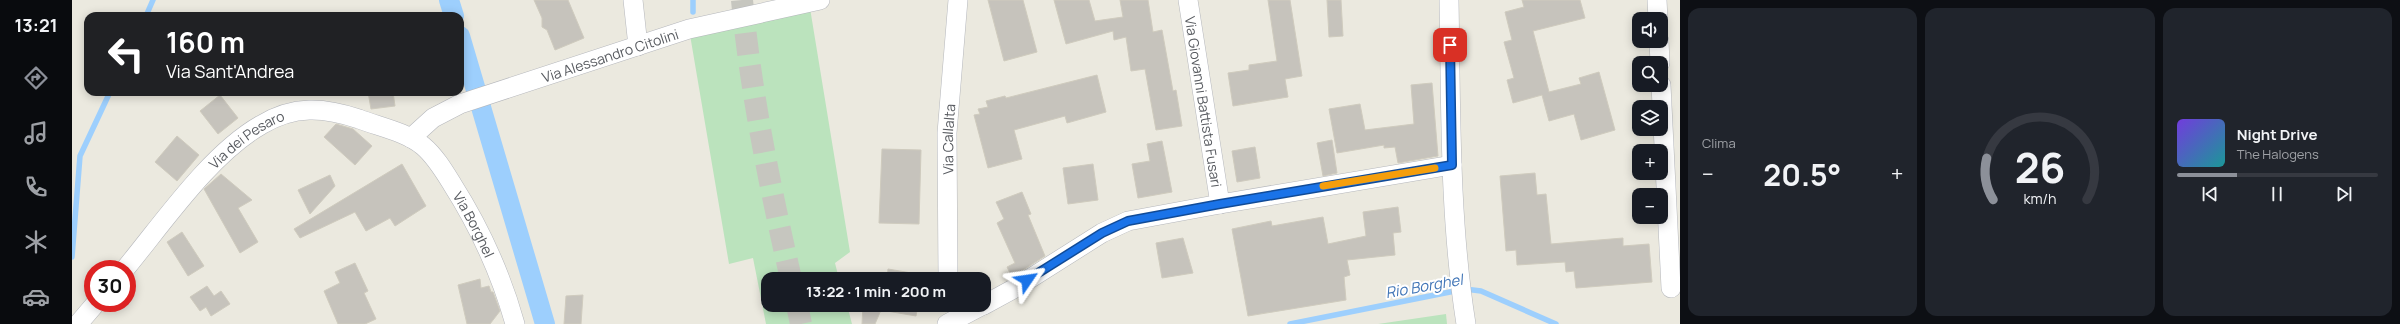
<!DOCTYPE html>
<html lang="it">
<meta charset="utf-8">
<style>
body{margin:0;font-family:Manrope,sans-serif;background:#20242c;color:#f1f3f6;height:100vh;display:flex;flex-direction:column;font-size:15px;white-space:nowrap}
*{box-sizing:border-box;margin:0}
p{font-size:13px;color:#9ea1a6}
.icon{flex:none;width:22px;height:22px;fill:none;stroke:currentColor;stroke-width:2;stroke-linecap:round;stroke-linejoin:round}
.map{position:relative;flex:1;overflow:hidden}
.panel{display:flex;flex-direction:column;gap:8px;padding:8px;background:#0d0f14;width:720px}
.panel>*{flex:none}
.top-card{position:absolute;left:12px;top:12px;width:380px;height:84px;border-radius:12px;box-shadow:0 2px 10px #0003;background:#202124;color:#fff;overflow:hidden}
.fabs{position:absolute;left:1560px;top:12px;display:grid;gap:8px}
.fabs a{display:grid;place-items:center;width:36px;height:36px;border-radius:8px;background:#171b24;box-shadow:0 2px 10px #0003;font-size:20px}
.speed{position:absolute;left:12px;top:260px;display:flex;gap:8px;font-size:20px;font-weight:700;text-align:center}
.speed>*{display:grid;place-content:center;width:52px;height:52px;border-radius:50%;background:#171b24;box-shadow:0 2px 10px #0003;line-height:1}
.speed .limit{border:6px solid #d22;background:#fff;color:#111}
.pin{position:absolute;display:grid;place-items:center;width:34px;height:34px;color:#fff;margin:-17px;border-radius:8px;box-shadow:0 2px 6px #0006}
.me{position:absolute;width:44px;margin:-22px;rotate:58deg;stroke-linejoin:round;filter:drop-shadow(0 0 3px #0008)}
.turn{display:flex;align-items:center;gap:14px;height:84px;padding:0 16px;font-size:18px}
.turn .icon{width:52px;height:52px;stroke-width:2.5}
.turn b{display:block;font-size:28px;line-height:34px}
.big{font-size:30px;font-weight:700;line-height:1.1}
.panel .tile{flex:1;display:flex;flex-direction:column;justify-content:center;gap:6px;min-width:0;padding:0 14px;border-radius:12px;background:#20242c}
.panel .dial{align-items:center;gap:0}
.dial svg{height:104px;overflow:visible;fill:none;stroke:#363941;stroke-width:7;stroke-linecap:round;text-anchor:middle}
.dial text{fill:#f1f3f6;stroke:none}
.song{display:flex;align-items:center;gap:12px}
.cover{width:48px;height:48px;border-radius:6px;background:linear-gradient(135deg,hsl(260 70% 55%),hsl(180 70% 35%))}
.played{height:4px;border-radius:2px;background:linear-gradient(90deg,#8c9099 30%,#363941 30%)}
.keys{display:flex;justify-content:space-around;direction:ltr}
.heat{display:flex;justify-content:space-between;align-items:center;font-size:22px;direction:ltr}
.panel .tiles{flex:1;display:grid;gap:8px;grid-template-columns:repeat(3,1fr)}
.trip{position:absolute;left:689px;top:272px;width:230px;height:40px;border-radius:12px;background:#171b24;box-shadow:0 2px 10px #0003;font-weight:700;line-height:40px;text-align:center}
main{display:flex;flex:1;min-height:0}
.menu{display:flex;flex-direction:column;width:72px;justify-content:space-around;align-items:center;background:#090b0e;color:#9ea1a6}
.menu .icon{width:28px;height:28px}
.menu .selected{color:#8c9099}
.menu b{font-size:18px;color:#f1f3f6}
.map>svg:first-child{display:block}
</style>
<main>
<nav class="menu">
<b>13:21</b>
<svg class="icon selected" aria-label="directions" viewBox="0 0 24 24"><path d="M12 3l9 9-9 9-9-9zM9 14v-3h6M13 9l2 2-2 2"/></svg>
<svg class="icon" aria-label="music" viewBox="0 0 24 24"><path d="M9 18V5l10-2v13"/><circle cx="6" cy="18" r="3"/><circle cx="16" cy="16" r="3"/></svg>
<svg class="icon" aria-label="phone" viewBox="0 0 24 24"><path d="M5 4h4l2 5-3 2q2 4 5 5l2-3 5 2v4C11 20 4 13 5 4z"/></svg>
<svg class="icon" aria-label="climate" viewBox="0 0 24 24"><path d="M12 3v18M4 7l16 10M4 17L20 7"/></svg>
<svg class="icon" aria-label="car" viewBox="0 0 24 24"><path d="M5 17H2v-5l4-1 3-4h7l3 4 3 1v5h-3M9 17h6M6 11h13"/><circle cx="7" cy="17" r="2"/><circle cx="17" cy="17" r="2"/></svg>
</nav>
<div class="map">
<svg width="1608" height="324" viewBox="0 0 1608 324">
<rect width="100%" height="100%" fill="#ebe9df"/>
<g fill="#bbe3bd">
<polygon points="737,2 778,252 763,263 767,279 696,279 696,305 775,305 780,324 694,324 681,258 657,264 617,29"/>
<polygon points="1374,314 1375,324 1306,324"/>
</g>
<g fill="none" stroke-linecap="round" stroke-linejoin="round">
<g stroke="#9dcffd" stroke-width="5.5">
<polyline points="621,0 621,12"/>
<polyline points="74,16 81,0"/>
<polyline points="0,257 8,156 38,92"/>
<polyline points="1218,324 1393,289 1409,291 1484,324"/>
</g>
<g stroke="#9dcffd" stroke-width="20">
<polyline points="377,0 382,16"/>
<polyline points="388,36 473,324"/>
</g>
</g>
<g fill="#c6c3bc" stroke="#cfcbbe">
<polygon points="462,0 496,0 512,38 483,50 475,30 470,27 470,18"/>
<polygon points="916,0 951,0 965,52 932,61"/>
<polygon points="982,0 1017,0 1023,21 1051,17 1048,0 1076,0 1081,32 1090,30 1101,91 1104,90 1110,126 1084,130 1073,69 1059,71 1054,37 1042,40 1041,31 994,44"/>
<polygon points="1196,0 1218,0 1230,76 1213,79 1216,97 1161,106 1156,73 1177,70 1177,65 1205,61"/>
<polygon points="1255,0 1269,0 1271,36 1257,37"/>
<polygon points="1450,0 1508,0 1513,18 1461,31 1477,92 1509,84 1507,78 1527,72 1543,130 1509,140 1502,114 1477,121 1470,95 1441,103 1435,80 1442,78 1432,42 1440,40 1433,12 1452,7"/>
<polygon points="1025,75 1034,112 995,123 993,116 942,130 950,159 916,168 902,115 908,114 906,109 916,107 914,101 933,96 934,98"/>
<polygon points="1360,83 1366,156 1326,163 1323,147 1312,148 1312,145 1265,153 1257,109 1288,104 1293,130 1342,124 1339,85"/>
<polygon points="296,92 321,92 323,106 299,109"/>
<polygon points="148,95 166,118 146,134 128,111"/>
<polygon points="264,124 281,129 300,146 283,165 252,137"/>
<polygon points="105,136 127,155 105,181 83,162"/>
<polygon points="1260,140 1265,173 1251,176 1245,143"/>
<polygon points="1090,141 1100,192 1066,198 1060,164 1078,161 1075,144"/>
<polygon points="1183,147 1188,178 1165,182 1160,151"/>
<polygon points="810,149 849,150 847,224 807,223"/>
<polygon points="330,164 354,206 323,226 318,218 294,231 283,212 228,238 222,229"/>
<polygon points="1021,164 1026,200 996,204 991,168"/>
<polygon points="1463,173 1465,195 1474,194 1479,244 1551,238 1551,246 1577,244 1580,282 1504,288 1502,271 1494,272 1493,262 1445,265 1444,250 1434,251 1428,176"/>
<polygon points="149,174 180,200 166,208 186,242 168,253 132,189"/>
<polygon points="258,175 263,186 238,214 226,190"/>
<polygon points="950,192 959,214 956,215 973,256 940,277 935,267 943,263 925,223 932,219 924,202"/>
<polygon points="1326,207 1329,232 1321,233 1323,255 1275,260 1278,275 1272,277 1274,300 1176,316 1160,229 1199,221 1200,226 1251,217 1256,244 1294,236 1291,212"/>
<polygon points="110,232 132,266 116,276 95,242"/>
<polygon points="1111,238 1121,273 1090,278 1084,243"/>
<polygon points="283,263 296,291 292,293 304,319 293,324 266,324 252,291 268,283 263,272"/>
<polygon points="816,269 851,275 851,279 815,279"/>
<polygon points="408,279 409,288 417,286 419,292 421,292 428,311 418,324 395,324 386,285"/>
<polygon points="135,286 142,296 149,291 158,304 139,316 134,307 128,311 118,297"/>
<polygon points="511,295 509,324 492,324 494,296"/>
<polygon points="791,305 846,305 844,316 809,310 803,324 790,324"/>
</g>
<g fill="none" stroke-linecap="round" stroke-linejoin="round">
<g stroke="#c6c6bf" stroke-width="22" stroke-dasharray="22 11" stroke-linecap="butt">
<path d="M670,0c9,94 28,187 49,279"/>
<polyline points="725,305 729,324"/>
</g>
<g stroke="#b5b7bc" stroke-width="20">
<g id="street">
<polyline points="561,0 566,46"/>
<path id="s1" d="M1116,0l32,204"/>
<path d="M1377,0c2,108 0,217 17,324"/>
<polyline points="1585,0 1586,19"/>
<polyline points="1587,41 1588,63"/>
<polyline points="1589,85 1599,288"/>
<path id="s2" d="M339,138l22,-20 27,-14 229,-75 131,-29"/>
<path id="s3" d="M53,269c38,-46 85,-115 136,-144 33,-20 63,-18 98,-6 21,8 47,13 64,27 12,10 21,25 29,38 28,44 49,90 63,140"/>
<path id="s4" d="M876,279l-1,-146 11,-133"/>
<polyline points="912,305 943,288 1030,233 1056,221 1148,204 1380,165"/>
<polyline points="6,324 24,303"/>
<polyline points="875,324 911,305"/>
</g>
</g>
<use href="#street" stroke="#fff" stroke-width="19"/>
</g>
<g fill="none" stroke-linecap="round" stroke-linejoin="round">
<g stroke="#114b97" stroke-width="10">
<polyline id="route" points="955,280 1030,233 1056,221 1148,204 1380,165 1378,45"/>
</g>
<use href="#route" stroke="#1a73e8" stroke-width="7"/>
<polyline stroke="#f59e0b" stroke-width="7" points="1251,186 1363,168"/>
</g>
<g text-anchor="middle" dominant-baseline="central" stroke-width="4" stroke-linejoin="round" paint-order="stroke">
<g font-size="14" fill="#585b60" stroke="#fff">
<text stroke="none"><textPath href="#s2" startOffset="218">Via Alessandro Citolini</textPath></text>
<text stroke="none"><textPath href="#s1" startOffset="103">Via Giovanni Battista Fusari</textPath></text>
<text stroke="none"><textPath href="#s4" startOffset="140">Via Callalta</textPath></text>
<text stroke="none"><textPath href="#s3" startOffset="179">Via dei Pesaro</textPath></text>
<text stroke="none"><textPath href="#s3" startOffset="465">Via Borghel</textPath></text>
</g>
<g font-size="15" font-style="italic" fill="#3f74b6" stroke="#fff">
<text transform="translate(1352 286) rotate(-10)">Rio Borghel</text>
</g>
</g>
</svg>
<div class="fabs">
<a><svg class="icon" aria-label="sound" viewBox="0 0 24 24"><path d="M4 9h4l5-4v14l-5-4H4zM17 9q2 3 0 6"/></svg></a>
<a><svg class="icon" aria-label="search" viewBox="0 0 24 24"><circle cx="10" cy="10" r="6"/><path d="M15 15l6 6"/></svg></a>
<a><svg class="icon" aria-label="layers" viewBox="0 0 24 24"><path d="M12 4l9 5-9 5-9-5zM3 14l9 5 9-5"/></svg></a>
<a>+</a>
<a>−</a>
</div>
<div class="speed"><div class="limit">30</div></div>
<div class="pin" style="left:1378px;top:45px;background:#d93025"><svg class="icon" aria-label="arrive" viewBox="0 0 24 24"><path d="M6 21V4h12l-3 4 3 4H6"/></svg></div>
<svg class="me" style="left:955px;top:280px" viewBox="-20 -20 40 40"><path d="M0-17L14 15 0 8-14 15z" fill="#1a73e8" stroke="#fff" stroke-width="4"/></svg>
<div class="trip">13:22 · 1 min · 200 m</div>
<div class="top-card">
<div class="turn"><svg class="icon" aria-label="left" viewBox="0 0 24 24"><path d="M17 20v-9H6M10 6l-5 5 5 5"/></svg><div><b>160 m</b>Via Sant'Andrea</div></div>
</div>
</div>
<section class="panel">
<div class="tiles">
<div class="tile"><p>Clima</p>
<div class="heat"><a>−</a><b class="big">20.5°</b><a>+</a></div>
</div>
<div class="tile dial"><svg viewBox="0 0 100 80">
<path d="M14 69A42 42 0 1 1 86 69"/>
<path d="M14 69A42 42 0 0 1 9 37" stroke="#8c9099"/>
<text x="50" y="56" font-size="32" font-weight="700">26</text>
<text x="50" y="72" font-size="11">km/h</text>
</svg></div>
<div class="tile">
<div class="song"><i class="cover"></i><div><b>Night Drive</b><p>The Halogens</p></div></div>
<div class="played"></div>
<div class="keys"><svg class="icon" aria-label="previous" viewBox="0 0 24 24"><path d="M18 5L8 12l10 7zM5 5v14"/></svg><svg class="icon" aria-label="pause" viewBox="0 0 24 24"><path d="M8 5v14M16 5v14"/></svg><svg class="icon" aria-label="next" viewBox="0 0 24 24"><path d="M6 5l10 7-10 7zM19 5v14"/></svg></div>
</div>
</div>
</section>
</main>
